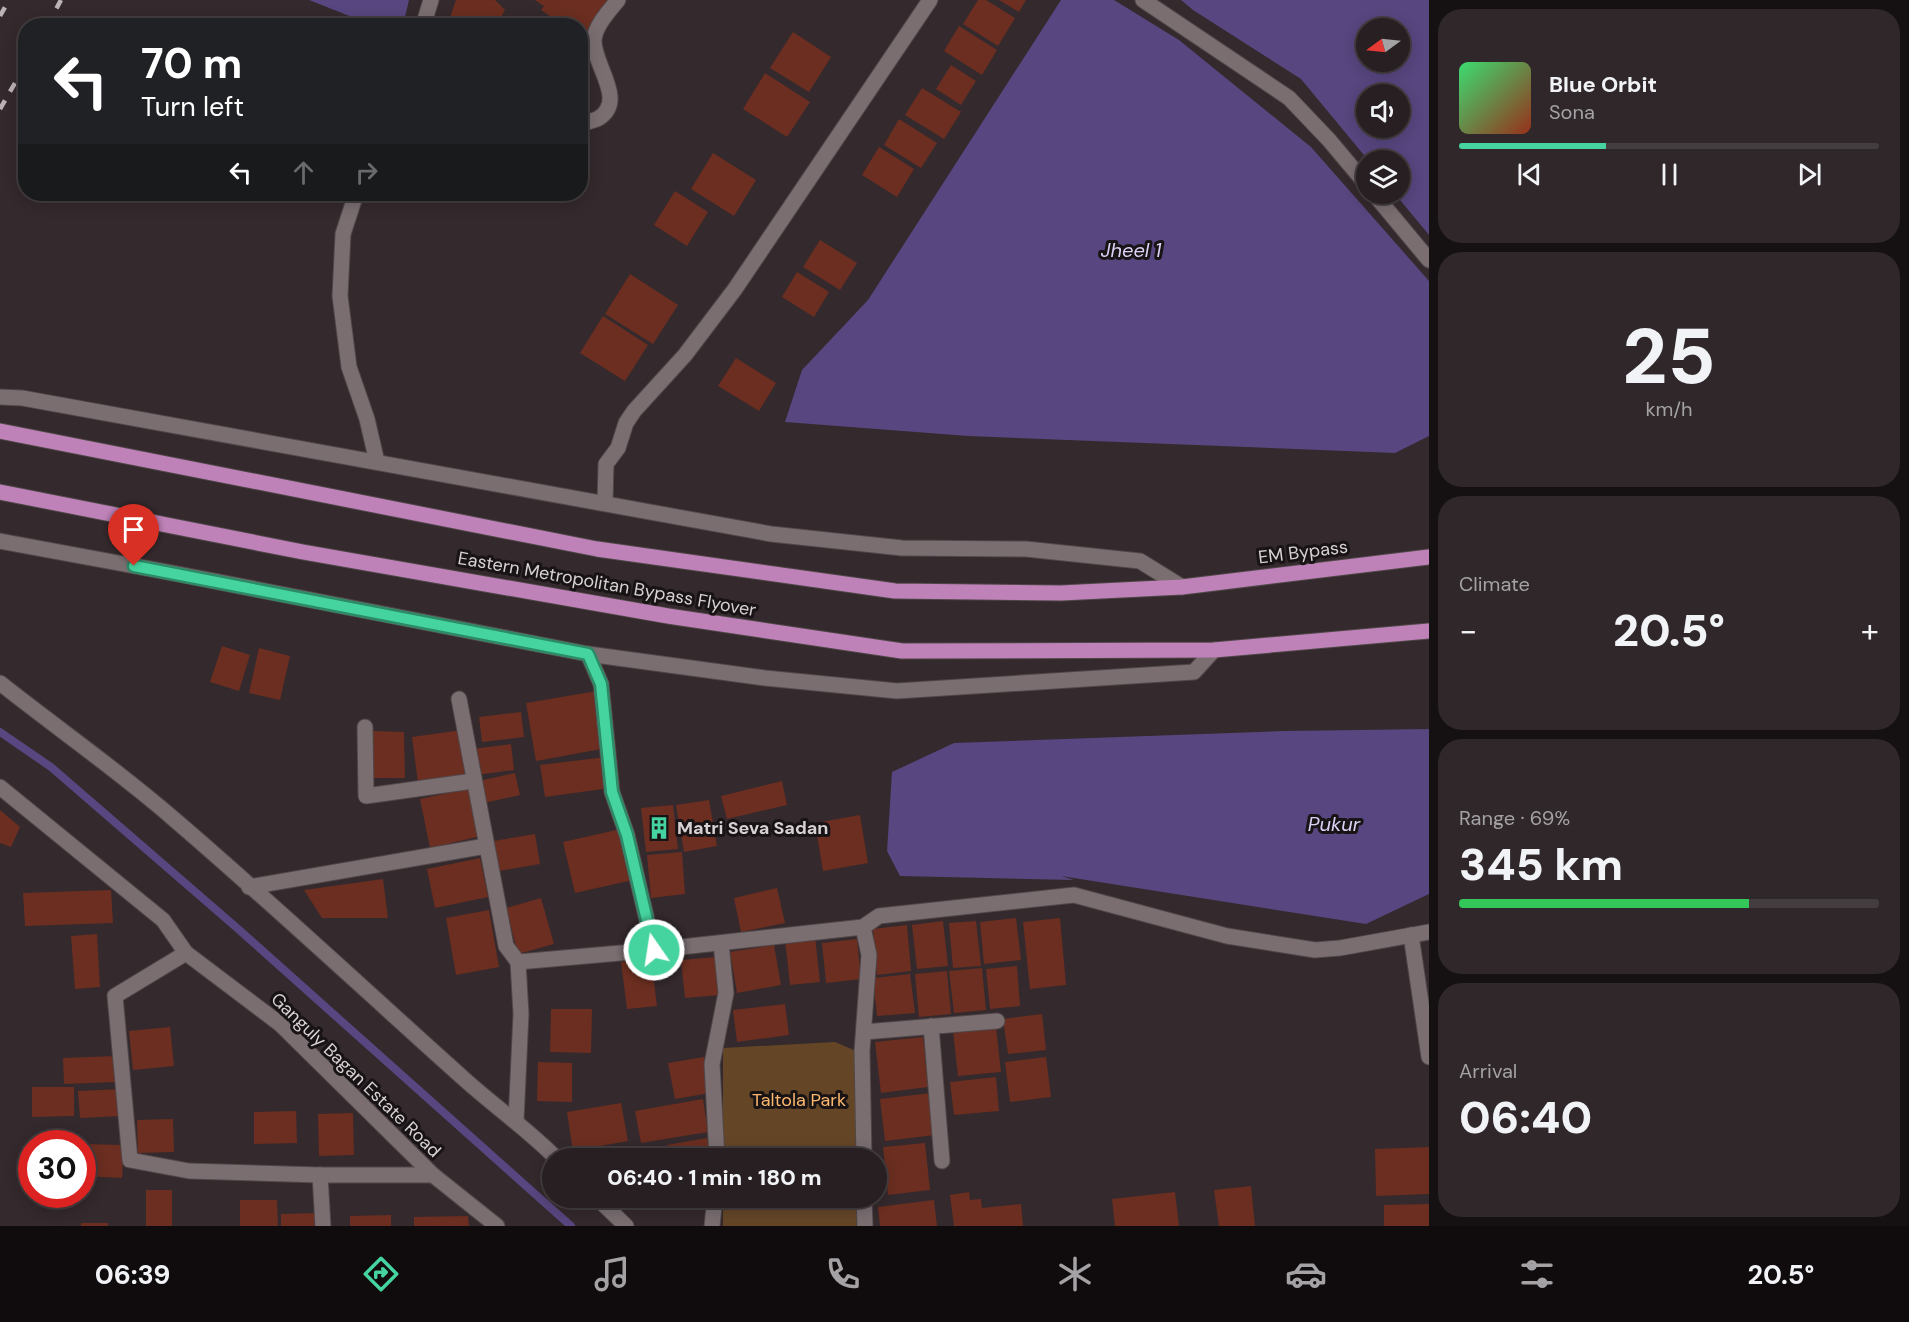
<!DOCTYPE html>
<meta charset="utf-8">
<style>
body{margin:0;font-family:"DM Sans",sans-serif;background:#2f272a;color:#f1f3f6;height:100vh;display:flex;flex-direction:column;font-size:22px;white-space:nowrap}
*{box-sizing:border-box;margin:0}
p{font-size:20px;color:#a4a2a5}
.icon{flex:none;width:33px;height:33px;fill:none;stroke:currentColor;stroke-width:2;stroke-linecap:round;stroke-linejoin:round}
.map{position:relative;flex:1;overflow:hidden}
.drawer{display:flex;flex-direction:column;gap:9px;padding:9px;background:#151112;width:480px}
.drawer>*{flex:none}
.guide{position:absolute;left:18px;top:18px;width:570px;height:183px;border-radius:24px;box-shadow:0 3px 15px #0003,0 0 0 2px #433d3f;background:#202124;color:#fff;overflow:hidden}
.needle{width:39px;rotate:255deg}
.fabs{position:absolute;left:1356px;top:18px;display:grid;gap:12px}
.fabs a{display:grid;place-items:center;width:54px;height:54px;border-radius:50%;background:#271f21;box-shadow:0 3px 15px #0003,0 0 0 2px #433d3f;font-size:30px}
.speed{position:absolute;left:18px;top:1130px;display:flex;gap:12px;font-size:30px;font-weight:700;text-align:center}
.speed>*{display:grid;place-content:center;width:78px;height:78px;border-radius:50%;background:#271f21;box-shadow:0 3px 15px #0003,0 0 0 2px #433d3f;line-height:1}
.speed .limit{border:9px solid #d22;background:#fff;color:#111}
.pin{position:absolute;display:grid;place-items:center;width:51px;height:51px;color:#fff;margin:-62px -26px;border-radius:50% 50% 50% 0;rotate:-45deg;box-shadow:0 0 6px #0007}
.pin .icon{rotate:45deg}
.me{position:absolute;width:66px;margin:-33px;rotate:347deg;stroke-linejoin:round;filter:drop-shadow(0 0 4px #0008)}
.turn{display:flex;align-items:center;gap:21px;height:126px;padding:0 24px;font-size:27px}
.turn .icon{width:78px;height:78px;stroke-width:2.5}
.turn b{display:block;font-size:42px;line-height:51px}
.lanes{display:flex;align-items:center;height:57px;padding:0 24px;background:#0003;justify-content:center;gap:30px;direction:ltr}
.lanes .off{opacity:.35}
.big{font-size:45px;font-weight:800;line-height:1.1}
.drawer .widget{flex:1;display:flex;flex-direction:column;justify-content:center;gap:9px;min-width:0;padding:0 21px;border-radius:24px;background:#2f272a}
.drawer .dial{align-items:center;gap:0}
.dial b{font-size:78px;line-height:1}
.song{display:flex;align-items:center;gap:18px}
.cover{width:72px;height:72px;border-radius:9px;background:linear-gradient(135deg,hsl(140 70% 55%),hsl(10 70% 35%))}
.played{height:6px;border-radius:3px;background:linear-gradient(90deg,#45d49f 35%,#433d3f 35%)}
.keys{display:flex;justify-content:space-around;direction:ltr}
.heat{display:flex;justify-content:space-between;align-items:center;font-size:33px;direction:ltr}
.charge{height:9px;border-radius:4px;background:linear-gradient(90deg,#34c759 69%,#433d3f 0)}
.trip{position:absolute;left:542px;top:1148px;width:345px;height:60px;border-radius:30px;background:#271f21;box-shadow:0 3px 15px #0003,0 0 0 2px #433d3f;font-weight:800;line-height:60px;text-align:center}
.dock{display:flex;height:96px;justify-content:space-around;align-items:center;background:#100c0d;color:#a4a2a5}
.dock .icon{width:42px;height:42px}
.dock .active{color:#45d49f}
.dock b{font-size:27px;color:#f1f3f6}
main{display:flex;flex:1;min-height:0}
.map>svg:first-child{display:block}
</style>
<main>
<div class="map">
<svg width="1429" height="1226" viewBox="0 0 1429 1226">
<rect width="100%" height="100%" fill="#34292c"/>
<g fill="#644627">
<polygon points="835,1042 856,1051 859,1158 723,1158 723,1048"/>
<polygon points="723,1197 861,1197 862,1226 723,1226"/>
</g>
<g fill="#57467f" fill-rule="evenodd">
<polygon points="309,0 409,0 403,25 372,25"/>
<polygon points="1061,0 1114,0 1179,40 1311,147 1429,281 1429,436 1395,453 968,436 785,422 802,370 868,300"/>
<path d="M1181,0h248v235l-34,-41h5v-34h-32l-67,-81 -108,-69zM1366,28h34v34h-34zM1366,94h34v34h-34z"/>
<polygon points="1429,729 1429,894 1366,924 1061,876 1074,880 900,876 887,851 892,772 954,743 1284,731"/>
</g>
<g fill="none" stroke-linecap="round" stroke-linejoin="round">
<polyline stroke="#57467f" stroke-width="8" points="0,732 51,767 237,928 571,1226"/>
</g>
<g fill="#6b2e20">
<polygon points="456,0 495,0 505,10 496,26 447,26"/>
<polygon points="535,0 608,0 580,41 580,26 556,26 559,22 541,10 544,6"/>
<polygon points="978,0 986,0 1015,18 998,46 963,24"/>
<polygon points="999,0 1026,0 1019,12"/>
<polygon points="959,26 997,50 982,75 944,51"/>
<polygon points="793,32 831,57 809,92 770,68"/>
<polygon points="951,65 976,81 961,105 936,89"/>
<polygon points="765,73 810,102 787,137 743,109"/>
<polygon points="922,88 961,112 944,139 905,115"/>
<polygon points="899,119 937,143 921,168 884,145"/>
<polygon points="879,147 914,169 897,197 862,175"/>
<polygon points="713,153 756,180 734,216 691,189"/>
<polygon points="675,191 708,212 687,246 654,225"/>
<polygon points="820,240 857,263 840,290 803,267"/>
<polygon points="797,272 829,292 814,317 782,297"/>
<polygon points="630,274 678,305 653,344 605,314"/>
<polygon points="603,316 648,345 625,381 580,353"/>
<polygon points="736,358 776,383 759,411 718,386"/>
<polygon points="222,646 250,655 239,691 210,682"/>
<polygon points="259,648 290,656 280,700 249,693"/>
<polygon points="597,691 607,748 536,761 526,703"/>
<polygon points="521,712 524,737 482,742 479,717"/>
<polygon points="462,730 469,776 418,783 412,737"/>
<polygon points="373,731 404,732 405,778 373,778"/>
<polygon points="511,744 514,770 476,775 472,749"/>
<polygon points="606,757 610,788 545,797 540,765"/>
<polygon points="515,773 520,795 484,803 479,781"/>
<polygon points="782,781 787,805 727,819 721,796"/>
<polygon points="471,788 481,836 430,848 420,799"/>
<polygon points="709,800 717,846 684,852 676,805"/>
<polygon points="673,805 678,849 646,852 641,808"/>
<polygon points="0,810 20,827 11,847 0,843"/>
<polygon points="860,815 868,863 823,871 815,823"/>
<polygon points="621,829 633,880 575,893 563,842"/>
<polygon points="535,834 540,864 499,871 494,841"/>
<polygon points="682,852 685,894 651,898 647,855"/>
<polygon points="480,858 488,897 435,908 427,869"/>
<polygon points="383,879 388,918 322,918 304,890"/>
<polygon points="777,888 785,923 741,932 734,898"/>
<polygon points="111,890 113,923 25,926 23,893"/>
<polygon points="541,898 554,944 518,954 506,908"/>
<polygon points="489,910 499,967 456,975 446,918"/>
<polygon points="1016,918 1021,960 984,964 980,922"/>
<polygon points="1060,918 1066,985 1030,989 1023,922"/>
<polygon points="943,921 948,966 917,969 912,925"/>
<polygon points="976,921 981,966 953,968 949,923"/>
<polygon points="907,925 911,971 877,975 873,929"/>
<polygon points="97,934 100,987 75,989 71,936"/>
<polygon points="815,936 820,982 790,985 785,939"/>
<polygon points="857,939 861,979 826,983 822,943"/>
<polygon points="774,945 781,985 737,993 730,952"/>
<polygon points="716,957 720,995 685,998 681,960"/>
<polygon points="651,958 657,1006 627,1009 621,962"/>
<polygon points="1017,966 1020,1006 990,1009 986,969"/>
<polygon points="982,968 986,1010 954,1013 949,971"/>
<polygon points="947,971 951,1014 919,1017 915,974"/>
<polygon points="910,974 915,1013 877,1016 873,978"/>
<polygon points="785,1004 789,1035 737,1042 733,1010"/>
<polygon points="551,1009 592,1009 591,1053 550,1052"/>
<polygon points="1042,1014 1046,1050 1008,1054 1003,1019"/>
<polygon points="170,1027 174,1066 133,1070 129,1031"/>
<polygon points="996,1027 1001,1072 958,1076 953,1031"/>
<polygon points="923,1037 928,1087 881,1093 875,1042"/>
<polygon points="116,1056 117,1082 64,1084 63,1058"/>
<polygon points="704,1057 710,1093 675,1099 668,1063"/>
<polygon points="1046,1057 1051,1097 1010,1102 1005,1062"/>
<polygon points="538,1062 572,1063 572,1102 537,1101"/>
<polygon points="996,1077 999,1111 954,1115 950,1082"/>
<polygon points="32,1087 74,1087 74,1116 32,1117"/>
<polygon points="121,1089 122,1116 80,1118 78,1091"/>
<polygon points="931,1093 935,1135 885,1141 880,1099"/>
<polygon points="703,1099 708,1132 641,1143 635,1111"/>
<polygon points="621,1103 628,1141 573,1151 567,1112"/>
<polygon points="296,1111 297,1143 254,1144 254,1112"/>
<polygon points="353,1113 354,1155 319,1156 318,1114"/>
<polygon points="173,1119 174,1152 138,1153 137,1120"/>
<polygon points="707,1138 710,1158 670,1158 667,1145"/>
<polygon points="925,1143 930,1190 888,1195 883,1147"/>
<polygon points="82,1144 124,1145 122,1178 82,1176"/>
<polygon points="663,1147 665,1158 641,1158 640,1151"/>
<polygon points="1429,1147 1429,1194 1376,1196 1375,1149"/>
<polygon points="1251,1186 1255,1226 1219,1226 1214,1190"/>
<rect x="146" y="1190" width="26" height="36"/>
<polygon points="969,1192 970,1200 981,1199 982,1208 1021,1204 1023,1226 954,1226 950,1195"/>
<polygon points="1175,1192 1179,1226 1115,1226 1112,1199"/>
<polygon points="240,1200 277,1200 278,1226 240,1226"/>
<polygon points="934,1200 937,1226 880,1226 878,1207"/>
<polygon points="1429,1204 1429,1226 1384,1226 1384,1205"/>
<polygon points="315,1213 315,1226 281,1226 281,1214"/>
<polygon points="391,1215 391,1226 350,1226 350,1216"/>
<polygon points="468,1216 469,1226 414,1226 414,1217"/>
<rect x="81" y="1223" width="27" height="3"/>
</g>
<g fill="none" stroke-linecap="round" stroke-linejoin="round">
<g stroke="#504749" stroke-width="17">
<g id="minor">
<polyline points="1143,0 1289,98 1329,140 1366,184"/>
<polyline points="423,26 431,0"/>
<path d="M580,124c6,-2 14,-3 19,-6 28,-18 -6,-53 -5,-78 1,-14 15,-29 24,-40"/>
<polyline points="356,194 343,234 340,296 349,367 367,419 377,462"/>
<polyline points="1374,194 1429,260"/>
<polyline points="0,397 22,398 771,534 902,548 1026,549 1140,561 1182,587"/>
<polyline points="605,503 606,464 618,448 626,423 634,411 685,355 735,289 930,0"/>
<polyline points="0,541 178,574 588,654 765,678 897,691 1194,672 1214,650"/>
<polyline points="588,654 601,684 612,792 627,835 654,950"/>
<path d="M0,683c58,46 119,88 175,137 98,84 192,172 288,258 31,28 64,51 93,80"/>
<polyline points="459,699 506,946 518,962 654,950 863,927 879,916 1074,895 1227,936 1315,950 1340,948 1429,932"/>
<polyline points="365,727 366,796 473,781"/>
<polyline points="0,787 163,920 186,953 280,1024 433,1175 497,1226"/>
<polyline points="249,887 486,846"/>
<polyline points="863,927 869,955 862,1051 864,1158"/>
<polyline points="1411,935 1429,1057"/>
<polyline points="186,953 115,996 130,1160 189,1171 320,1175 433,1175"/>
<polyline points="931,1026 942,1161"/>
<polyline points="864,1032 997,1021"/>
<polyline points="516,1121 521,1014 518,962"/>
<polyline points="717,1158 712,1064 726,993 721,943"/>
<polyline points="320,1175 323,1226"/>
<polyline points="596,1197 626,1226"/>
<polyline points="864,1197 865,1226"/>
<polyline points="712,1226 715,1197"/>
</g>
</g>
<g stroke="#504749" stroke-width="17">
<g id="major">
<polyline points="0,431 597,549 895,591 1061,593 1182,587 1429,557"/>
<polyline points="0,492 303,552 668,616 902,651 1214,650 1429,631"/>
</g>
</g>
<use href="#minor" stroke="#7a6e71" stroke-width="15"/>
<use href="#major" stroke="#be82b8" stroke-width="15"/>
<g stroke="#bab2b4" stroke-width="4.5" stroke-dasharray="10 10" stroke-linecap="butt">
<polyline points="0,16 9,0"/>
<polyline points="47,26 61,0"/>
<polyline points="0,109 26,64"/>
</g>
</g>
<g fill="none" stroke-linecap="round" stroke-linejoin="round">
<g stroke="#2d8a67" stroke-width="15">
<polyline id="route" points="134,566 588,654 601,684 612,792 627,835 654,950"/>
</g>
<use href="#route" stroke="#45d49f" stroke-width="10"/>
</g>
<defs>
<g id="building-bare" transform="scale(1.8)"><path d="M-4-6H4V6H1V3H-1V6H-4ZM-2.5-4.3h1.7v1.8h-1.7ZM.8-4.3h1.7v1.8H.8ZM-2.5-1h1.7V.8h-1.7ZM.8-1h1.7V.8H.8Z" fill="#45d49f" stroke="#181315" stroke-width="2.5" paint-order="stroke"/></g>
</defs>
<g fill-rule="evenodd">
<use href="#building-bare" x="659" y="828"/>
</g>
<g text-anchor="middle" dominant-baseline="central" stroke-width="6" stroke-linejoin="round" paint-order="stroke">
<g font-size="18" fill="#d8d1d3" stroke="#181315">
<text transform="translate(1303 552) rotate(-7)">EM Bypass</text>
<text transform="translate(607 584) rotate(10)">Eastern Metropolitan Bypass Flyover</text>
<text transform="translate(356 1075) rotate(44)">Ganguly Bagan Estate Road</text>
</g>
<g font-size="18" font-weight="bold" fill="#d8d1d3" stroke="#181315" text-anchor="start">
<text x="677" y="828">Matri Seva Sadan</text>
</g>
<g font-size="18" fill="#feb96e" stroke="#181315">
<text x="799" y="1100">Taltola Park</text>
</g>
<g font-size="20" font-style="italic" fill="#dad2f5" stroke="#181315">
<text x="1131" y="250">Jheel 1</text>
<text x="1334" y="824">Pukur</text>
</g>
</g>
</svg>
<div class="fabs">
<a><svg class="needle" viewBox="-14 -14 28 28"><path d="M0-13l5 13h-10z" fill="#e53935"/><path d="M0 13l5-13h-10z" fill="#a4a2a5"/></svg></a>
<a><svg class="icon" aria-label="sound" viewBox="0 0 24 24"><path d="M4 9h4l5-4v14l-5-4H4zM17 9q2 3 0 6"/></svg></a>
<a><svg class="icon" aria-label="layers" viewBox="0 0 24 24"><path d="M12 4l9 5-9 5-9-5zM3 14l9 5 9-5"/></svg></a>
</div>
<div class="speed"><div class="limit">30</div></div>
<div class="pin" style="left:134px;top:566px;background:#d93025"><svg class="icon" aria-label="arrive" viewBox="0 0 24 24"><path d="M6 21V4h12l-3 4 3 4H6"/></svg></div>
<svg class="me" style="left:654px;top:950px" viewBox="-20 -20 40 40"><circle r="17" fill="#45d49f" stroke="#fff" stroke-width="3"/><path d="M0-11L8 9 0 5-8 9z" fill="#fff"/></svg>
<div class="trip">06:40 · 1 min · 180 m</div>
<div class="guide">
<div class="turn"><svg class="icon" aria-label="left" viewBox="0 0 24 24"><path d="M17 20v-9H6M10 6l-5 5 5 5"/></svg><div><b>70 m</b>Turn left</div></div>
<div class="lanes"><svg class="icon" aria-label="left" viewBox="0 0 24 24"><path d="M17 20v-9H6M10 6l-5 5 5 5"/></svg><svg class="icon off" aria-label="ahead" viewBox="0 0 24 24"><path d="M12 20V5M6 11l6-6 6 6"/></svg><svg class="icon off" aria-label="right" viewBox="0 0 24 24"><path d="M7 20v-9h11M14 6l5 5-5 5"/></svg></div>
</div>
</div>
<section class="drawer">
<div class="widget">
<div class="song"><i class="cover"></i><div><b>Blue Orbit</b><p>Sona</p></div></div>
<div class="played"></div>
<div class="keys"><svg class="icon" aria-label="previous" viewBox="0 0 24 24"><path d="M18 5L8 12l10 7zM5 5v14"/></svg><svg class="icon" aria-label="pause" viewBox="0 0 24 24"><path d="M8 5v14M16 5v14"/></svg><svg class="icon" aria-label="next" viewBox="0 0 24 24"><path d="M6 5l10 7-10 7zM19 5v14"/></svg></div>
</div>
<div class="widget dial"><b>25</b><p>km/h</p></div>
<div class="widget"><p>Climate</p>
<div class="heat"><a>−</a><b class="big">20.5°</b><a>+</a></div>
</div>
<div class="widget"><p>Range · 69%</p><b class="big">345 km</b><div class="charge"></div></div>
<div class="widget"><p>Arrival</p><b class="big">06:40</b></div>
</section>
</main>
<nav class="dock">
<b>06:39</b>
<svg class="icon active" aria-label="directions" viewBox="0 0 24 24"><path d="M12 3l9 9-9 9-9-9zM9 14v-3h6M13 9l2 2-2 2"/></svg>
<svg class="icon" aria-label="music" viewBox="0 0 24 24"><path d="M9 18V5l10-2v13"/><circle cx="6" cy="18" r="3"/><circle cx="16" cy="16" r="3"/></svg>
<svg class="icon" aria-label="phone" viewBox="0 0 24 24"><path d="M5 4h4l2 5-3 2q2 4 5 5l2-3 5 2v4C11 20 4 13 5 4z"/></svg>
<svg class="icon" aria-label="climate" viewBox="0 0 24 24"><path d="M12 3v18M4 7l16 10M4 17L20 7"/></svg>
<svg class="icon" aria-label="car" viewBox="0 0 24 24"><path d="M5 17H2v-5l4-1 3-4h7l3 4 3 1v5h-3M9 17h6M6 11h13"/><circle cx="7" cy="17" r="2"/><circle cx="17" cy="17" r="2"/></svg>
<svg class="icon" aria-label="filters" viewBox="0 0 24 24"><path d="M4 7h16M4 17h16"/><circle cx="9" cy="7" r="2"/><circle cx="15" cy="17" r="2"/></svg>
<b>20.5°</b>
</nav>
